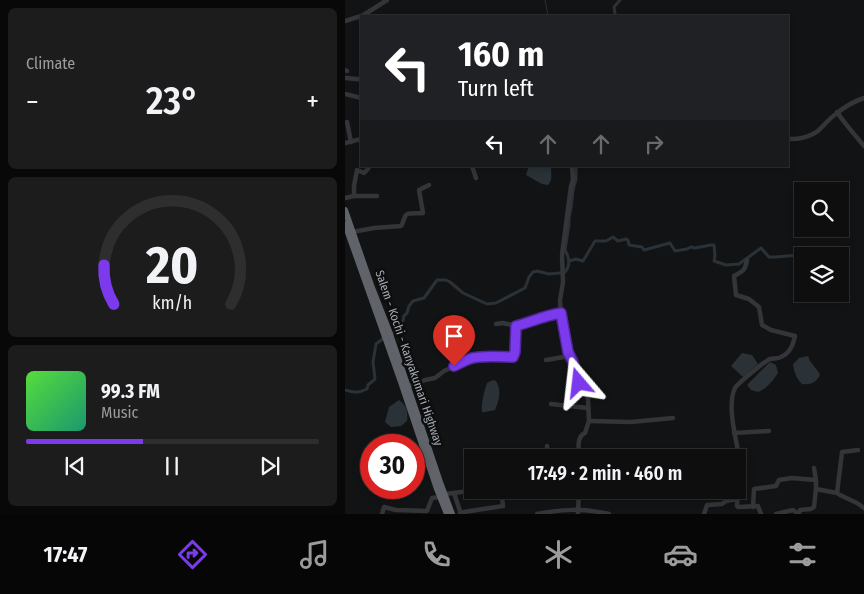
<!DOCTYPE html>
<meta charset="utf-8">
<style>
body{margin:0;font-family:"Fira Sans Condensed",sans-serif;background:#1c1c1d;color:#f1f3f6;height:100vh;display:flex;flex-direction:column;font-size:19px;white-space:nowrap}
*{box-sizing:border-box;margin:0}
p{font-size:16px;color:#9b9c9e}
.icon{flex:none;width:28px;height:28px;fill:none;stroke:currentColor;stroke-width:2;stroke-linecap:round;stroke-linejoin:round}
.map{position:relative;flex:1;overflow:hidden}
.side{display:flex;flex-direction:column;gap:8px;padding:8px;background:#080808;width:345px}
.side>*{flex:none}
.guide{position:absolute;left:15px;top:15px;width:429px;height:152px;border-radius:0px;box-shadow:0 2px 8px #0003,0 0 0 1px #2e2e2f;background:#202124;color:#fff;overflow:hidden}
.buttons{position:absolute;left:449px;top:182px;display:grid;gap:10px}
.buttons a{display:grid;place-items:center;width:55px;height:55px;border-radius:0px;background:#0e0e0f;box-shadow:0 2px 8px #0003,0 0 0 1px #2e2e2f;font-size:25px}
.speed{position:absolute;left:15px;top:434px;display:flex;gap:10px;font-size:25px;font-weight:700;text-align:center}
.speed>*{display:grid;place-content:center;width:65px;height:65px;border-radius:50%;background:#0e0e0f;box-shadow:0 2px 8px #0003,0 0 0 1px #2e2e2f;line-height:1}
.speed .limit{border:8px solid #d22;background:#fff;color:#111}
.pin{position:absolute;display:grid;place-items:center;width:42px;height:42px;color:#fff;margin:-51px -21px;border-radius:50% 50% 50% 0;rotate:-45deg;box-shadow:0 0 5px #0007}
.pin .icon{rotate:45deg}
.me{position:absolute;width:55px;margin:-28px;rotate:343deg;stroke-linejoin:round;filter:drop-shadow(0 0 4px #0008)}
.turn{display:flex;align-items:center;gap:18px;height:105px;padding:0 15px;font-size:22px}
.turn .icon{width:65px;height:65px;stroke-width:2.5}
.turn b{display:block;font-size:35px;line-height:42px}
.lanes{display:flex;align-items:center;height:48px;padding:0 15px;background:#0003;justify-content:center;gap:25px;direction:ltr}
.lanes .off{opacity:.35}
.big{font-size:38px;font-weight:600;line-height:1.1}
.side .widget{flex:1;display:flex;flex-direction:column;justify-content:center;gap:8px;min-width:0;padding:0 18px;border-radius:8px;background:#1c1c1d}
.side .dial{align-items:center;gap:0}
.dial svg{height:130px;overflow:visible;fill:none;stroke:#2e2e2f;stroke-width:7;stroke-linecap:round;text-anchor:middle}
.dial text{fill:#f1f3f6;stroke:none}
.song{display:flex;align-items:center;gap:15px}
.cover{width:60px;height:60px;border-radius:8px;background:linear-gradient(135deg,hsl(110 70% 55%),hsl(160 70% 35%))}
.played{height:5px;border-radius:2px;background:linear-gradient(90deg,#7c3aed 40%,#2e2e2f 40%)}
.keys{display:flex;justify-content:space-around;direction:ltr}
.heat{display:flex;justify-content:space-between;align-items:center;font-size:28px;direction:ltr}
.trip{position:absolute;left:119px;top:449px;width:282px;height:50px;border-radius:0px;background:#0e0e0f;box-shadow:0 2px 8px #0003,0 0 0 1px #2e2e2f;font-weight:600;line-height:50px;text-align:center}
.tab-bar{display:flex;height:80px;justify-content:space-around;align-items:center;background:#060606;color:#9b9c9e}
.tab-bar .icon{width:35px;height:35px}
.tab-bar .current{color:#7c3aed}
.tab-bar b{font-size:22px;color:#f1f3f6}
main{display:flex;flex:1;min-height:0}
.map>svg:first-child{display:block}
</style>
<main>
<section class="side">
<div class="widget"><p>Climate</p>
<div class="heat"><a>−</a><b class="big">23°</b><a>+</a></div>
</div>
<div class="widget dial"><svg viewBox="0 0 100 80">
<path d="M14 69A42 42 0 1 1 86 69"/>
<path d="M14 69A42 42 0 0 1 8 45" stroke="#7c3aed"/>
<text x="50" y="56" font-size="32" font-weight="700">20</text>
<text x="50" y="72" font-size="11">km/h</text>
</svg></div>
<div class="widget">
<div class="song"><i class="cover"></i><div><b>99.3 FM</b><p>Music</p></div></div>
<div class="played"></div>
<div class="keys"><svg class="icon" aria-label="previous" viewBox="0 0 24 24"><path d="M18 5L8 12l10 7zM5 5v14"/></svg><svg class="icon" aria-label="pause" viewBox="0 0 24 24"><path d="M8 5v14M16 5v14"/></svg><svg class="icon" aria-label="next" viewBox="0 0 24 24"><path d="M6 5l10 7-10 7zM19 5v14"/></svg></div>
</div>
</section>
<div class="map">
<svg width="519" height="514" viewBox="0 0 519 514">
<rect width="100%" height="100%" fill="#121314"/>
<g fill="#2a3237">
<path d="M184,166h22c0,7 2,15 -3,19l-6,-1 -16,-9z"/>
<polygon points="397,353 407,355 413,364 398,377 386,366"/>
<path d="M463,356l2,5 10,13c-3,9 -10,11 -18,10 -6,-6 -8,-12 -9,-20l6,-6z"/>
<path d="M425,362l6,3 2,8c-6,9 -11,15 -20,19l-7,-2 -4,-5z"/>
<path d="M148,380l3,1c6,10 3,19 -1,29l-10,2h-3c-1,-9 2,-20 5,-29z"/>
<path d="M54,400c8,5 9,12 8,21l-6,5 -10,1 -6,-5 4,-15z"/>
</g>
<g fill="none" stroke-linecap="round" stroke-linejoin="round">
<polyline stroke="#2a3237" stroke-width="1" points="200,0 203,16"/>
<g stroke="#2a3237" stroke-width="3">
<polyline points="272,16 270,14 269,7 275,0"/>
<path d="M224,261l7,-2 7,2 12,-20h11l7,-4 5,4 8,-2 2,1 1,5 13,2 2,3 26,-7 5,8 12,-2 4,-2 4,1 16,-3h3l1,11 -1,5 12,4 13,-1 22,-16 8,9c13,1 29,-4 42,-1"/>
<path d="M220,272c6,-7 4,-15 0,-22l4,-26v-6l2,-10 2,-18 3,-11v-13"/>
<polyline points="46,335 57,325 59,316 62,313 64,306 68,301 79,298 92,280 101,280 105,282 118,293 142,304 151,303 180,288 184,277 188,272 192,271 204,274 215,273"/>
<path d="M0,390c9,3 14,3 22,-1l1,-4 7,-6 -2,-17 3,-18 9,-7"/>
</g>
<g stroke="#343539" stroke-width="4.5">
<polyline points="17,16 42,0"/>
<polyline points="0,21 16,16"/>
<polyline points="0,70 2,71"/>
<polyline points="1,78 10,79 16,79"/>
<polyline points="0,94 16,98"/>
<path d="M492,112c8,12 18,23 27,34"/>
<polyline points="2,122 6,142"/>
<path d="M442,138c10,3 27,-2 34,-10 5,-5 9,-10 15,-14 7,-6 19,-13 28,-16"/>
<polyline points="0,143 16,139"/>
<polyline points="127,166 131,178"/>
<path d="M227,166l1,14 -2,6 -9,69 1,27 -3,18 1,18 7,34 5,10 7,24 5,7 3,6 1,22 -4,12c-9,4 -6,16 -6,25"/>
<polyline points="9,196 32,196"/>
<polyline points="0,198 9,196 9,186 12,170 19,173 23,169 24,166"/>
<path d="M7,232l22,-4 27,-2c2,-2 3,-9 5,-11 3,-3 13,-1 17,-2l-4,-23 10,-5"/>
<path d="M402,260c-2,11 -4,11 -13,16l2,19 13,4 10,8 3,18 9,5 24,6c-2,9 -5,17 -14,21 -3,2 -7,1 -11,2 -5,2 -33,25 -35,29 -10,21 5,61 6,84 0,11 -4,23 -4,34l1,1 20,-1 3,8"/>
<polyline points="171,326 193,320 203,315 216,313"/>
<polyline points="201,360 225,356"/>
<polyline points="62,387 80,380 90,378 99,371 127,358 155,356 168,357 170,352 171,326 158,323 151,324"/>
<polyline points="206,404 243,408"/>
<polyline points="244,421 286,422 328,418"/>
<polyline points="389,433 424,431"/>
<polyline points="202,446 203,458"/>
<polyline points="469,468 471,480"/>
<polyline points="109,493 116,514"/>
<polyline points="492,493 495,495 512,503 519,508"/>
<polyline points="100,494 117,492 128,488"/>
<polyline points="408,507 409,489 431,486 434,480 447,478 471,480 471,489 492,493 497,452 513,450"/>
<polyline points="115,513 125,511 158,506 156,490"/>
<polyline points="454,513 455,510 466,509 469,507 471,489"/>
<polyline points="37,514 39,507 51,510 82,511 87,498 95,497"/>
<path d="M192,514c25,-5 46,-6 72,0"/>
<polyline points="233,514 234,490"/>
<polyline points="359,514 362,505 377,504 381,501 392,499"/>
<polyline points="431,514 448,510 454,514"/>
</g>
<g stroke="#606369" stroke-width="6">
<polyline points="0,210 26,285 44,331 95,482 107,514"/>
<polyline points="0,224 56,382 92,489 102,514"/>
</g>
</g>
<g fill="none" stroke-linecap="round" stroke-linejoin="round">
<g stroke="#51269a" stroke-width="12">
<path id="route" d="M109,366c5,-2 10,-5 15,-7 11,-4 32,-2 44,-2l2,-5 1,-26c15,-4 30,-11 45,-13l7,39 5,10 6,21"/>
</g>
<use href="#route" stroke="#7c3aed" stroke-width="9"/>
</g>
<g text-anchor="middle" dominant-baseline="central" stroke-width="5" stroke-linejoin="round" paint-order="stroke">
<g font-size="12" fill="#a5aab4" stroke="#0e0e0f">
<text transform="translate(64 358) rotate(71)">Salem - Kochi - Kanyakumari Highway</text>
</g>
</g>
</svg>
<div class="buttons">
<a><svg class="icon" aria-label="search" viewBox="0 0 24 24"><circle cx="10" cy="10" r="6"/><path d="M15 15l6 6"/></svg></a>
<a><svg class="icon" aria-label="layers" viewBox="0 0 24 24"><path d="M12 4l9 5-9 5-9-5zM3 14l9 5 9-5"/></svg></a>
</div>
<div class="speed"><div class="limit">30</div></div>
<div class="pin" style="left:109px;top:366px;background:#d93025"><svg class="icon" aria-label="arrive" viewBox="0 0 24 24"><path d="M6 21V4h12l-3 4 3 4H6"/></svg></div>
<svg class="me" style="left:234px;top:383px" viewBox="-20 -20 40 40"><path d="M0-17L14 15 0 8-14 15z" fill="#7c3aed" stroke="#fff" stroke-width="4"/></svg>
<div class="trip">17:49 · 2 min · 460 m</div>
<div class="guide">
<div class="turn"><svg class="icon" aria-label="left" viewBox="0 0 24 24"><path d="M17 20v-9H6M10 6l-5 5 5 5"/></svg><div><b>160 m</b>Turn left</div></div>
<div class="lanes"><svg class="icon" aria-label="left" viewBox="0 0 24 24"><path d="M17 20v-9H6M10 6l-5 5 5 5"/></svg><svg class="icon off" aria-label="ahead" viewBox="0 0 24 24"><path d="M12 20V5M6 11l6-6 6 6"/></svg><svg class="icon off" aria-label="ahead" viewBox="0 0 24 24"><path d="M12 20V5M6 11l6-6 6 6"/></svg><svg class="icon off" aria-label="right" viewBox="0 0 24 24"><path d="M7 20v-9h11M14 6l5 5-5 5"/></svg></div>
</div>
</div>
</main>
<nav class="tab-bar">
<b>17:47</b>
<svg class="icon current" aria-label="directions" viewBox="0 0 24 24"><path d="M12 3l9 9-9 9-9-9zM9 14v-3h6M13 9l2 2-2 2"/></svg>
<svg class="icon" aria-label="music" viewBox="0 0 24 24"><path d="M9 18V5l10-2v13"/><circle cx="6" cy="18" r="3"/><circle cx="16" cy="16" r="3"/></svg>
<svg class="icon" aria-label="phone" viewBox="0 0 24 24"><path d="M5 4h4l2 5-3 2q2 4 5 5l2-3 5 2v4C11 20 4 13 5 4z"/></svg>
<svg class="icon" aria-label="climate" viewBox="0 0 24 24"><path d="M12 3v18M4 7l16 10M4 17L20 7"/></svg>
<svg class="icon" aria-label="car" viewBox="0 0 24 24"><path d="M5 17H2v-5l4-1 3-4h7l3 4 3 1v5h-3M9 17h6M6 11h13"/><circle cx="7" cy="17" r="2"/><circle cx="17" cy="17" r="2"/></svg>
<svg class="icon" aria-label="filters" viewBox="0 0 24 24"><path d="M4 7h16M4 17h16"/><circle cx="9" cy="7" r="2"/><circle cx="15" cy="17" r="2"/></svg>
</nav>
